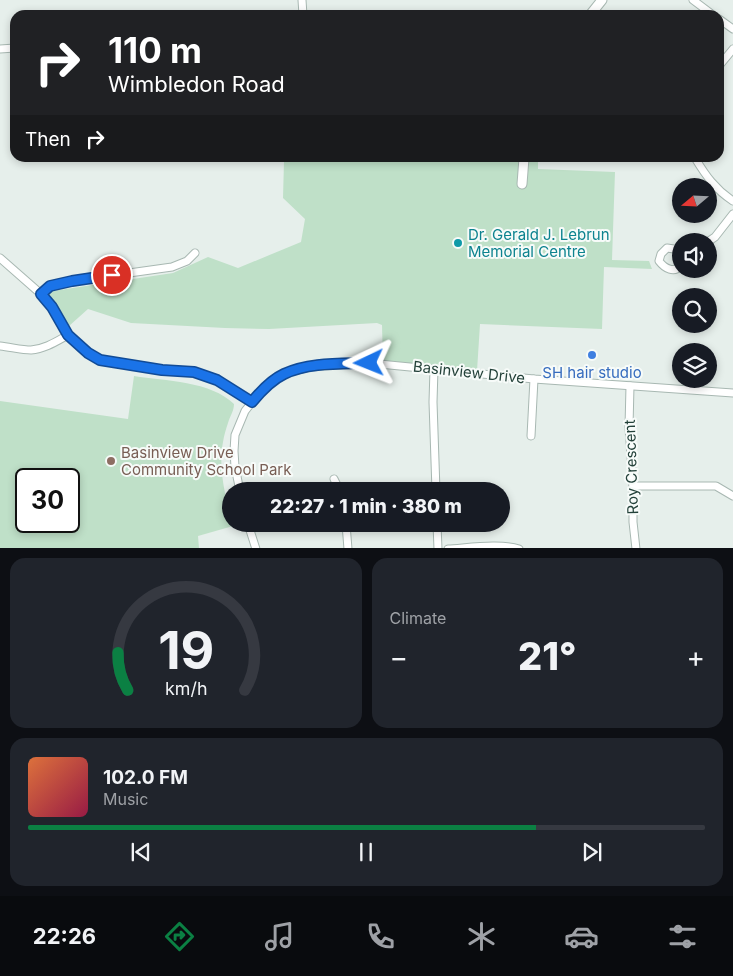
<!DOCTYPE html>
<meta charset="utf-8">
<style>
body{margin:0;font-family:Inter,sans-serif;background:#20242c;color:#f1f3f6;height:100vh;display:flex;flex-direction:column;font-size:19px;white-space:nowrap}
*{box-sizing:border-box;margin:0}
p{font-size:16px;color:#9ea1a6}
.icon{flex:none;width:28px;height:28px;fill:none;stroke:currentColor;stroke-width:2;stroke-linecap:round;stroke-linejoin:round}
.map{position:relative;height:548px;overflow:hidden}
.drawer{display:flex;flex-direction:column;gap:10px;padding:10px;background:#0d0f14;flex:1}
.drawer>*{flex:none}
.banner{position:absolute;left:10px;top:10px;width:714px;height:152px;border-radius:15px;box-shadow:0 2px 8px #0003;background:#202124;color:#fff;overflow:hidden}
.needle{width:32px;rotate:251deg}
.fabs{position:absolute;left:672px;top:178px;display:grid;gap:10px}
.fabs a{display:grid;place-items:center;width:45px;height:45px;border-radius:50%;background:#171b24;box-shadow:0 2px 8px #0003;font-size:25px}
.speed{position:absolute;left:15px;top:468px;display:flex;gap:10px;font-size:25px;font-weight:700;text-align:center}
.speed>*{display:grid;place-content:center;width:65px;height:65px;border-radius:50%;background:#171b24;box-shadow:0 2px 8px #0003;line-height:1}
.speed .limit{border:2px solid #111;border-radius:8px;background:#fff;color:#111}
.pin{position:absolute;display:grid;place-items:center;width:42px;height:42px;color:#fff;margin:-21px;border:2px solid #fff;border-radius:50%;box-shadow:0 1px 5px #0007}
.me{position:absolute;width:55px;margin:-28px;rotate:268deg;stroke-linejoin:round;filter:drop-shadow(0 0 4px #0008)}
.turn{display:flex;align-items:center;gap:18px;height:105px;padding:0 15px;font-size:22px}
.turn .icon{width:65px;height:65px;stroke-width:2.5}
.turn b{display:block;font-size:35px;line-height:42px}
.then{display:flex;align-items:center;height:48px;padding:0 15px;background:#0003;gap:10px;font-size:19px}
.big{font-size:38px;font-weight:800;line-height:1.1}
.drawer .card{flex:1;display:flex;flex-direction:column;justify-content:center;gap:8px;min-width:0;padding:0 18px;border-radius:15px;background:#20242c}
.drawer .dial{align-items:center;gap:0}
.dial svg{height:130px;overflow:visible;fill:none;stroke:#363941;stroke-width:7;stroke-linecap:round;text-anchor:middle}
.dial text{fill:#f1f3f6;stroke:none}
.song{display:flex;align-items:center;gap:15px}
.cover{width:60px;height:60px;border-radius:8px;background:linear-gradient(135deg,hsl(20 70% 55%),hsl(340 70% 35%))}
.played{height:5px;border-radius:2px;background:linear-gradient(90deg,#0b8043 75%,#363941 75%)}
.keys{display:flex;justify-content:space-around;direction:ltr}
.heat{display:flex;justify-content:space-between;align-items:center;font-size:28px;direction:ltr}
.drawer .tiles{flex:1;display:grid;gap:10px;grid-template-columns:1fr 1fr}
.card:last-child{grid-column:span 2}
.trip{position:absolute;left:222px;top:482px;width:288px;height:50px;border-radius:25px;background:#171b24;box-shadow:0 2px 8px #0003;font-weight:800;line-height:50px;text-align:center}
.tab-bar{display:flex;height:80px;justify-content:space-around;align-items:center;background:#090b0e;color:#9ea1a6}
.tab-bar .icon{width:35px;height:35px}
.tab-bar .selected{color:#0b8043}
.tab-bar b{font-size:22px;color:#f1f3f6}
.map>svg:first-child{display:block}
</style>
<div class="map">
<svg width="733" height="549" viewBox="0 0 733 549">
<rect width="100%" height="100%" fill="#e6efeb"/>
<g fill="#bfe0c8" fill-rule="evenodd">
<polygon points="325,158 538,158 538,169 615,172 612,260 649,261 652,269 604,267 602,329 480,324 477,371 383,363 382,325 377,323 269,329 225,328 131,323 88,309 69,326 46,292 173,273 208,257 238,268 301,242 305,219 283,198 284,161 309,162"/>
<path d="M134,376c31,5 77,5 100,28 0,7 -4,12 -6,19 -2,6 -4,12 -5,19 -5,25 2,52 8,77v5h1l1,2 -35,10 1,12h-199v-147l128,18zM26,479h43v42h-43z"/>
</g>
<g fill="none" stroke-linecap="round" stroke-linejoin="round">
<g stroke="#a8b8b2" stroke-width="9">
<g id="minor">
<polyline points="302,0 303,15"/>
<polyline points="693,0 713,15"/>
<polyline points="719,19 733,29"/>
<polyline points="0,49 15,48"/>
<polyline points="719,66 733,49"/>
<path d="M695,158c11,18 20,31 38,43"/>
<polyline points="709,241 715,237 733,214"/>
<path d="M681,250l-14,-2 -6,6 -2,7c6,8 15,12 22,5"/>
<polyline points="0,258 41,294 52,307 68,335 87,353 100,360 162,370 194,372 217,379 252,402"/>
<polyline points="41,294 51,286 72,281 172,267 187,261 195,253"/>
<path d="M0,346c10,1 22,4 31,4 14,-1 26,-9 37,-15"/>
<polyline points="434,369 433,402 436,491"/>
<polyline points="630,386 629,427 633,486 633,522 636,549"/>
<polyline points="531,436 534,379"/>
<polyline points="334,479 340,491"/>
<polyline points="633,486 716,486 733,496"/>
<polyline points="240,491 235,467 234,451 235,435 245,411 260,392 268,384 283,374 310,367 369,363 534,379 733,393"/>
<polyline points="248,524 256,549"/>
<polyline points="346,524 348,549"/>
<polyline points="437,524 438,549"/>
<path d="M448,549c19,-1 54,-6 71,0"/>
</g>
</g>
<g stroke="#a8b8b2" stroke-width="11">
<g id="tertiary">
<polyline points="590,15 602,0"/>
<polyline points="522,184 524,158"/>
</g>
</g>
<use href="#minor" stroke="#fff" stroke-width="7"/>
<use href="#tertiary" stroke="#fff" stroke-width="9"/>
</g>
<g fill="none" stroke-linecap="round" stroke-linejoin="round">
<g stroke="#114b97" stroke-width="12">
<path id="route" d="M112,275l-40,6 -22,5 -9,8 11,13 16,28 20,18 12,7 62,10 32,2 23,8 35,22c9,-11 19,-22 32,-28 25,-12 57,-10 85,-11"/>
</g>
<use href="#route" stroke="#1a73e8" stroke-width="9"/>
</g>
<circle fill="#0f9aa8" stroke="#f7fbf9" stroke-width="2" cx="458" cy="243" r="5"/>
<circle fill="#3f7fe0" stroke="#f7fbf9" stroke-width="2" cx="592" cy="355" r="5"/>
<circle fill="#8d6e63" stroke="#f7fbf9" stroke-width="2" cx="111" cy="461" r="5"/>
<g text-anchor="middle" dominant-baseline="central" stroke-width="4" stroke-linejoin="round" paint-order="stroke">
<g font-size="15" fill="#0d838f" stroke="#f7fbf9" text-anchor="start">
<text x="468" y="234">Dr. Gerald J. Lebrun<tspan x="468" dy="17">Memorial Centre</tspan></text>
</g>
<g font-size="15" fill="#24423a" stroke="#f7fbf9">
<text transform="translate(469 372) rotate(6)">Basinview Drive</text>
<text transform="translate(631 467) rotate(-92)">Roy Crescent</text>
</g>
<g font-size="15" fill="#366cbe" stroke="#f7fbf9">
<text x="592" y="372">SH hair studio</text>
</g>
<g font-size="15" fill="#785e54" stroke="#f7fbf9" text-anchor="start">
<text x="121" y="452">Basinview Drive<tspan x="121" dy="17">Community School Park</tspan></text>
</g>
</g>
</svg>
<div class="fabs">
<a><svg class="needle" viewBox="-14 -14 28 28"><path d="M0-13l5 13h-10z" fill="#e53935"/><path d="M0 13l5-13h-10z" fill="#9ea1a6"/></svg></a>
<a><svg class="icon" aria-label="sound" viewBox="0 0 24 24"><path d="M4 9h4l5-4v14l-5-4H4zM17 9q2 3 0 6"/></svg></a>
<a><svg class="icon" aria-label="search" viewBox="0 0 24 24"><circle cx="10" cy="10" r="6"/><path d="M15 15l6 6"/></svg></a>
<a><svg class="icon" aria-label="layers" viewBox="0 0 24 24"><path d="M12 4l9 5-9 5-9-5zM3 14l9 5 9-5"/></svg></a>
</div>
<div class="speed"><div class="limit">30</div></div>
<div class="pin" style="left:112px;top:275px;background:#d93025"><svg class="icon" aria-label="arrive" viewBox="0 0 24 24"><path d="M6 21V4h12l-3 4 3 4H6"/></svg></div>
<svg class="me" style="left:369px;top:363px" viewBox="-20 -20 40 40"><path d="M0-17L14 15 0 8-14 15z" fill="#1a73e8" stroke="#fff" stroke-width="4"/></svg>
<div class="trip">22:27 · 1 min · 380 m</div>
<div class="banner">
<div class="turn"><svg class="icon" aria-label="right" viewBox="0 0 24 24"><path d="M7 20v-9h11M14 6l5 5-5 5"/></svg><div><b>110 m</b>Wimbledon Road</div></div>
<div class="then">Then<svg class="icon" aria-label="right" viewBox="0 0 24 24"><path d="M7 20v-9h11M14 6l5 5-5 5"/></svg></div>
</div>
</div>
<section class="drawer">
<div class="tiles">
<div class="card dial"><svg viewBox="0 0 100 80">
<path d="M14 69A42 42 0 1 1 86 69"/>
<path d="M14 69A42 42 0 0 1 8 46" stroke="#0b8043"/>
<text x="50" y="56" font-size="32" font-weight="700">19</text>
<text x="50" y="72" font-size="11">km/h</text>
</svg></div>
<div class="card"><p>Climate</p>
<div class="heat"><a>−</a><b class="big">21°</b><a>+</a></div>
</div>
<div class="card">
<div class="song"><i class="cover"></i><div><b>102.0 FM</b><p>Music</p></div></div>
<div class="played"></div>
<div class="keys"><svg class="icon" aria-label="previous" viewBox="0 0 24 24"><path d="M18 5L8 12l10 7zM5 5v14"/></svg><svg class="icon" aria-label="pause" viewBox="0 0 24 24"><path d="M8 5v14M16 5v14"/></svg><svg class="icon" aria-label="next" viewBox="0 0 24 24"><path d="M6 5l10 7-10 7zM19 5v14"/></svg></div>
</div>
</div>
</section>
<nav class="tab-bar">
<b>22:26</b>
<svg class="icon selected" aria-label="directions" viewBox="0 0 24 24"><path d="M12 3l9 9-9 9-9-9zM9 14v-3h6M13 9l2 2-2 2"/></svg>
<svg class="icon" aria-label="music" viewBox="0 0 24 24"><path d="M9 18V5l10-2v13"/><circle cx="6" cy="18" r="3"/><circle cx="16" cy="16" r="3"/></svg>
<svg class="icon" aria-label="phone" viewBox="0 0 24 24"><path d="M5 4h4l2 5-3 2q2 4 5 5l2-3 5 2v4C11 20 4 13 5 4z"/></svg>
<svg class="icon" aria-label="climate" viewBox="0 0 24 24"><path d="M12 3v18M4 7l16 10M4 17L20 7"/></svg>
<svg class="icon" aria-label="car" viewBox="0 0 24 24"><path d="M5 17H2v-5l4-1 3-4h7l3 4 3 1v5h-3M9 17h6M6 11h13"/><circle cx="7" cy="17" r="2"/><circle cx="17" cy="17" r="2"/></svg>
<svg class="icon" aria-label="filters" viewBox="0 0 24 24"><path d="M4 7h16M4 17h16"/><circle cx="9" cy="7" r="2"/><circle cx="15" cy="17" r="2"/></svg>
</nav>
